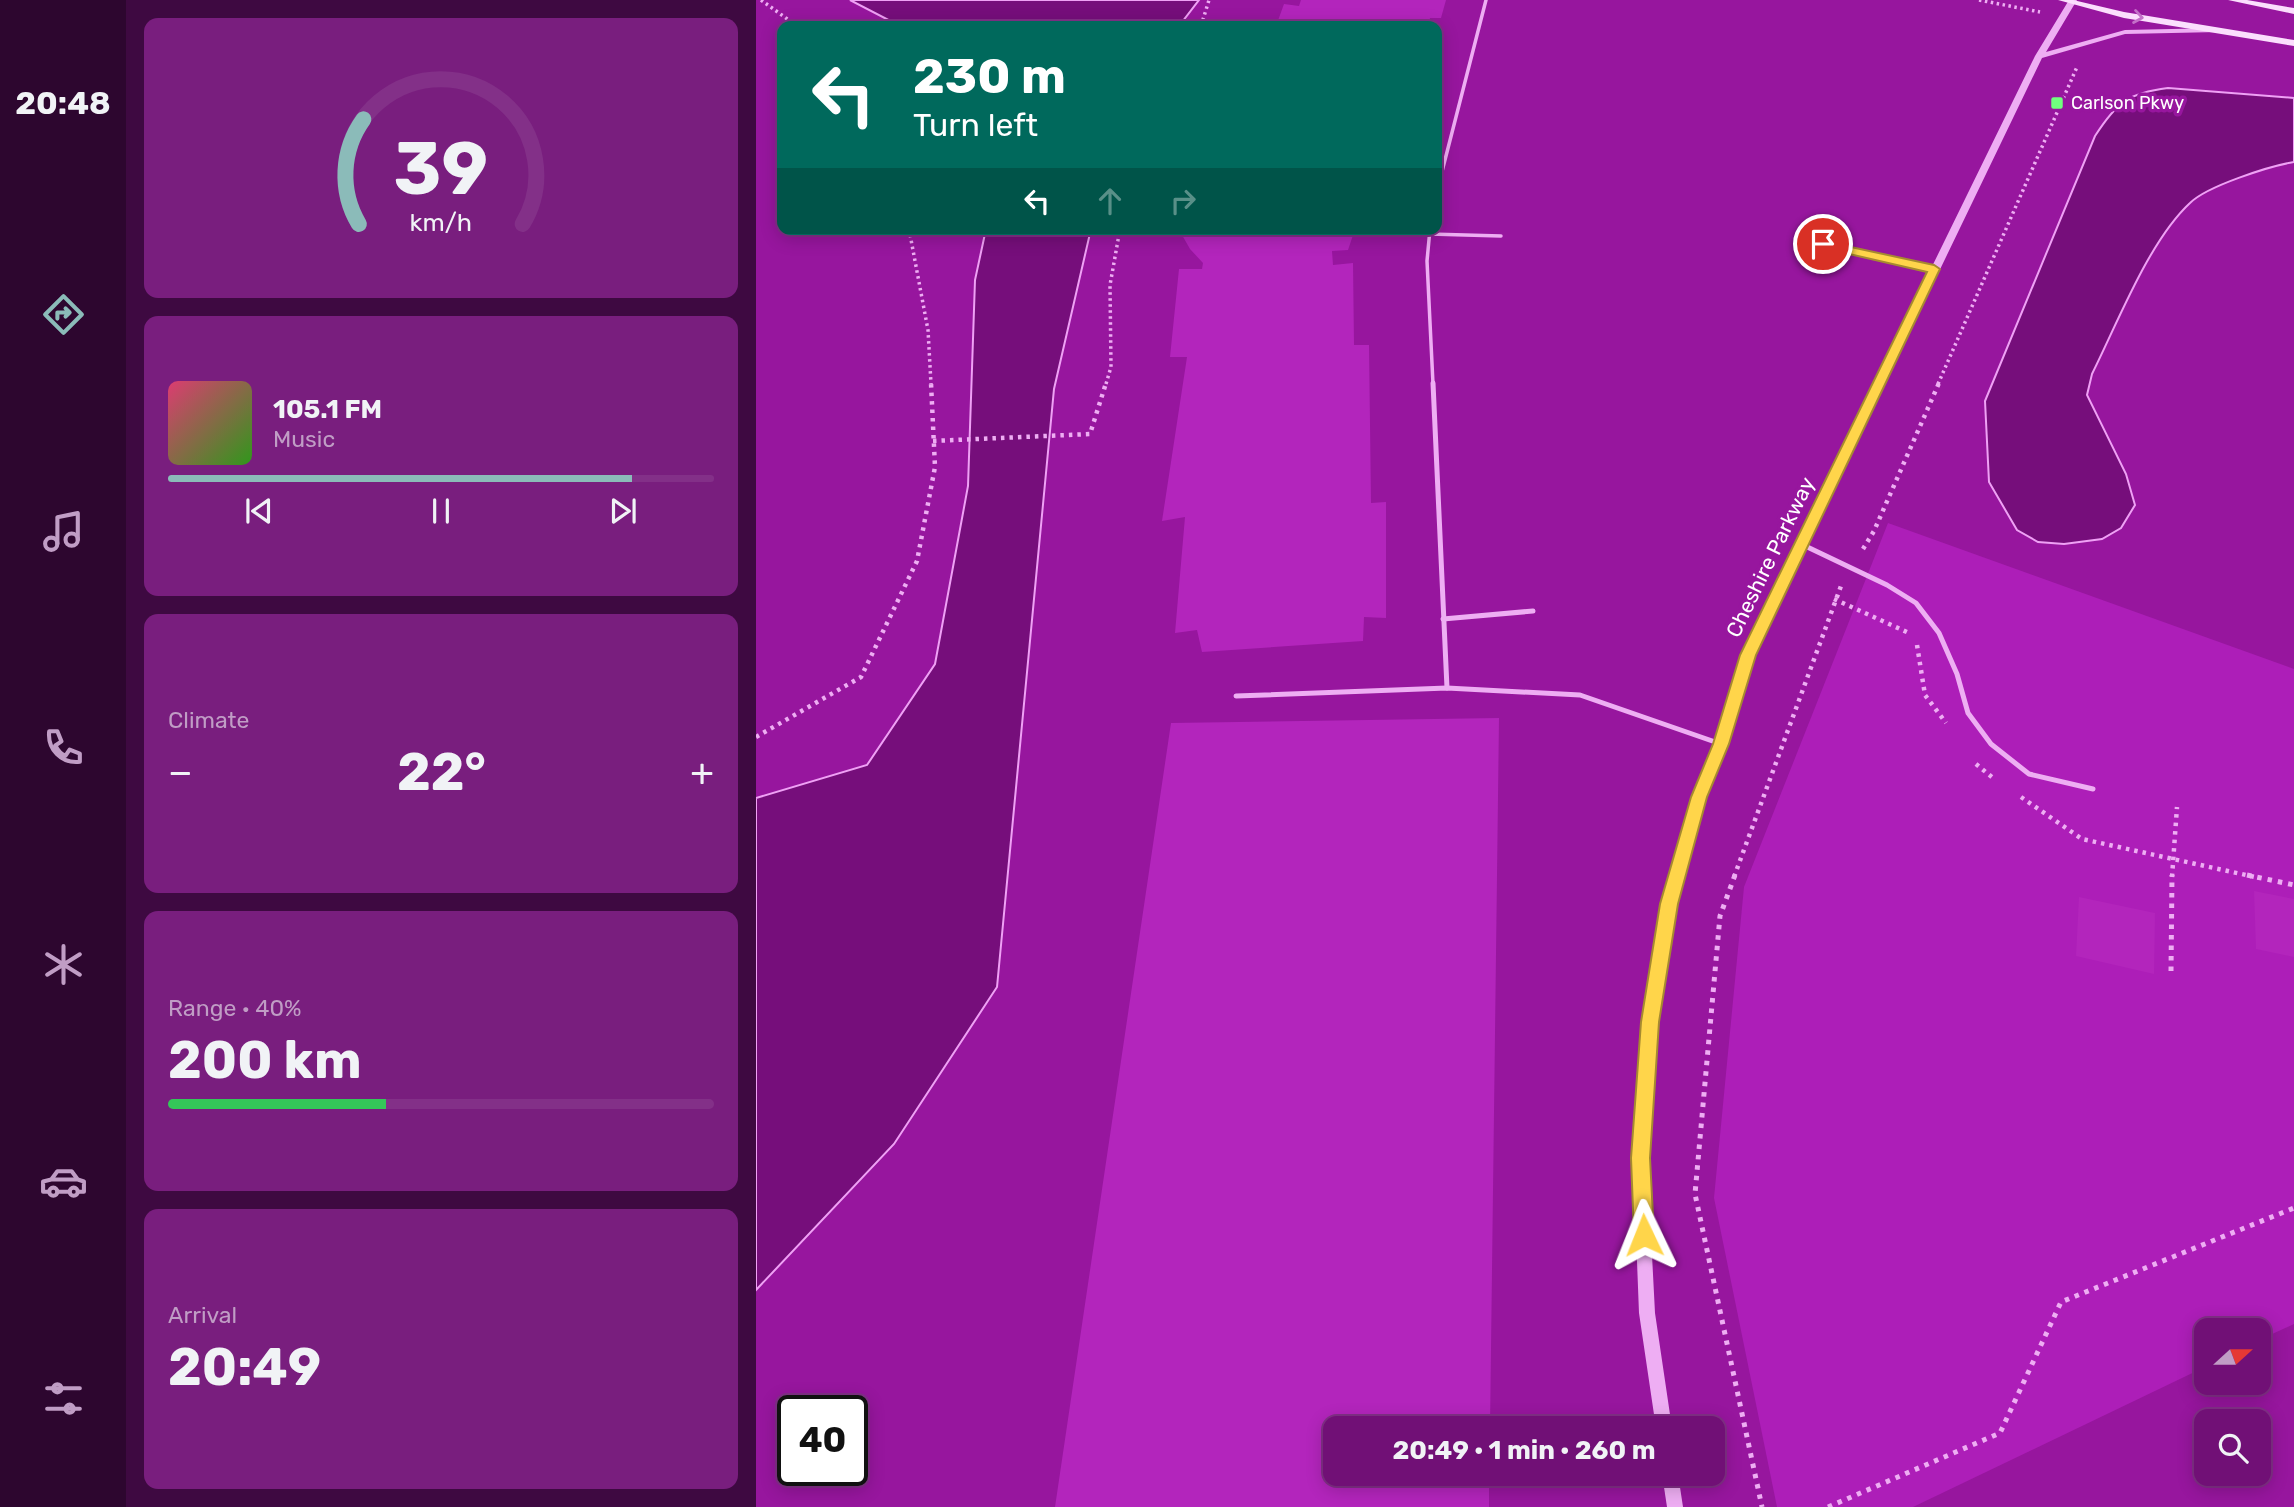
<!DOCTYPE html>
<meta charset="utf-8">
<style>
body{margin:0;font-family:Rubik,sans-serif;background:#791e7e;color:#f1f3f6;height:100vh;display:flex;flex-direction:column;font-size:26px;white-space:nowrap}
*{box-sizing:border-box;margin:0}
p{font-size:23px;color:#c09dc5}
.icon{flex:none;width:38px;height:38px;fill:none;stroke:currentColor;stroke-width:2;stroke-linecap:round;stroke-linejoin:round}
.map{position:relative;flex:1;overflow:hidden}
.drawer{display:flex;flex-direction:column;gap:18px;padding:18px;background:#3e0941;width:630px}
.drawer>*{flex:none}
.hud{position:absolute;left:21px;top:21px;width:665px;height:214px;border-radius:14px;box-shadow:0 4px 18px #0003,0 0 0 2px #833088;background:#00695c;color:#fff;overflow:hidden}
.needle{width:46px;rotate:69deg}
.buttons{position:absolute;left:1438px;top:1318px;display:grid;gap:14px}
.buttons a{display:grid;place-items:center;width:77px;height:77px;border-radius:14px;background:#711076;box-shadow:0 4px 18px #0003,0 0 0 2px #833088;font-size:35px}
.speed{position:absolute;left:21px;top:1395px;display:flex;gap:14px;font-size:35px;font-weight:700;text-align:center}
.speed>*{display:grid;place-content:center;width:91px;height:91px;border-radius:50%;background:#711076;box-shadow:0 4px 18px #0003,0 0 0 2px #833088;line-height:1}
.speed .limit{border:4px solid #111;border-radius:10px;background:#fff;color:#111}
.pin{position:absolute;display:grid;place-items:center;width:60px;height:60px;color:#fff;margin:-30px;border:4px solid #fff;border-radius:50%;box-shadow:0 2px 7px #0007}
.me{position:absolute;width:77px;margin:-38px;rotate:358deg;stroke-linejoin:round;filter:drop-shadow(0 0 5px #0008)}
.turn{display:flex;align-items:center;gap:24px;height:147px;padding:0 21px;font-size:32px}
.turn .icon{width:91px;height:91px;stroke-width:2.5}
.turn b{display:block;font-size:49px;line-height:60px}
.lanes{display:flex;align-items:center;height:66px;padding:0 21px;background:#0003;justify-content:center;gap:35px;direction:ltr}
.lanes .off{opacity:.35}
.big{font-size:52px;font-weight:700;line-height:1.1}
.drawer .tile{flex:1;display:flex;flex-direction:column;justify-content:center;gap:10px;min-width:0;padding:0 24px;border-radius:14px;background:#791e7e}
.drawer .dial{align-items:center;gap:0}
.dial svg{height:182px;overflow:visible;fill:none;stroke:#833088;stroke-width:7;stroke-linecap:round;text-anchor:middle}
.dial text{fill:#f1f3f6;stroke:none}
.song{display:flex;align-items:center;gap:21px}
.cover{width:84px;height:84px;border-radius:10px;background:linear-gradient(135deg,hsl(340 70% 55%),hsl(110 70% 35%))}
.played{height:7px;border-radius:4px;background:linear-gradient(90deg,#8bbbb9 85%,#833088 85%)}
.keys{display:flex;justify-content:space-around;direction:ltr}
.heat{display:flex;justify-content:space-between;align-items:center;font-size:38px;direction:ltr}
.charge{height:10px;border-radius:5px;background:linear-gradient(90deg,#34c759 40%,#833088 0)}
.trip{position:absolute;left:567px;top:1416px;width:402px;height:70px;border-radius:14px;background:#711076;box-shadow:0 4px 18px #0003,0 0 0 2px #833088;font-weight:700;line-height:70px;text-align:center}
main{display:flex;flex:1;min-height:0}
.dock{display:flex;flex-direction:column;width:126px;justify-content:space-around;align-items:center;background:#2d062f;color:#c09dc5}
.dock .icon{width:49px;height:49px}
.dock .on{color:#8bbbb9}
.dock b{font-size:32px;color:#f1f3f6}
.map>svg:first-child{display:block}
</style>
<main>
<nav class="dock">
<b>20:48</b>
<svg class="icon on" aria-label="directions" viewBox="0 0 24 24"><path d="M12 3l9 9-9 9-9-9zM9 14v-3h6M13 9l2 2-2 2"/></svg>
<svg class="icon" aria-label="music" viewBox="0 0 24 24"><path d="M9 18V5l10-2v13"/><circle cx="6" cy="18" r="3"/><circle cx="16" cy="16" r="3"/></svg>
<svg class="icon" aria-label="phone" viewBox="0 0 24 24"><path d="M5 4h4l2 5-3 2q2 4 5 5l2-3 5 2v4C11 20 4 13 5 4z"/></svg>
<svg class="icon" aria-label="climate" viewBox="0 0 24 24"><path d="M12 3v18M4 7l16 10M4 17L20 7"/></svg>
<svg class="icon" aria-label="car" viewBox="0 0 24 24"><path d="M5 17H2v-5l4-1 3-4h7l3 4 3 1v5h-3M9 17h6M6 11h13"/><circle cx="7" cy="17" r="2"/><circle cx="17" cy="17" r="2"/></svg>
<svg class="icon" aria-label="filters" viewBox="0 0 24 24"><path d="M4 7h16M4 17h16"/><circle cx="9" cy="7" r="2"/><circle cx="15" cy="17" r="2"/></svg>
</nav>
<section class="drawer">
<div class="tile dial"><svg viewBox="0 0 100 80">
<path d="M14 69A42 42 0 1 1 86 69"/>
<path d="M14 69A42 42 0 0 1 16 23" stroke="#8bbbb9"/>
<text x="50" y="56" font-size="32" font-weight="700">39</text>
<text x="50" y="72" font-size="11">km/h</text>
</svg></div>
<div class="tile">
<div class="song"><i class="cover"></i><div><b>105.1 FM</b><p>Music</p></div></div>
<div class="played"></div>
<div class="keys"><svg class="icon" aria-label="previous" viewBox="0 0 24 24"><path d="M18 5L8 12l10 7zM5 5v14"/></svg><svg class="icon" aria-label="pause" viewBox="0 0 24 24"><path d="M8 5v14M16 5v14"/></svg><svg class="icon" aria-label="next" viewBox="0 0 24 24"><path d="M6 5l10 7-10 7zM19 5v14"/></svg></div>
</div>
<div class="tile"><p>Climate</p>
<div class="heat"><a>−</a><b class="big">22°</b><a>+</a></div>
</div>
<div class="tile"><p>Range · 40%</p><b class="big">200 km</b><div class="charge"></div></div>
<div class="tile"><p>Arrival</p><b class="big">20:49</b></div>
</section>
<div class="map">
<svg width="1538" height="1507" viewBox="0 0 1538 1507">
<rect width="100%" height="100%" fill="#97169e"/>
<polygon fill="#ad1eb8" points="1132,523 1538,669 1538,1324 1503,1340 1503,1330 1451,1330 1451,1366 1157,1507 1021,1507 958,1198 988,887"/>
<g fill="#760e7b" stroke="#efa1f5" stroke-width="2">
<polygon points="94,0 443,0 423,26 144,26"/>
<path d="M1412,88l126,10v64c-24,4 -87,24 -104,41 -41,38 -72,119 -98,171l-5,21 39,79 9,31 -14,23 -19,11 -38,5 -26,-2 -21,-12 -28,-48 -4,-81 110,-265c22,-34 33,-43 73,-48z"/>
<polygon points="230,229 335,229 298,389 241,987 138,1144 0,1290 0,798 111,765 179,664 212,486 219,280"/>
</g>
<g fill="#b325bc">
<polygon points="545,0 690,0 685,18 674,18 672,26 520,26 528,4 543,6"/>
<polygon points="426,229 599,229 592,250 576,251 577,265 597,263 598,345 613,345 615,503 630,502 630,618 608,617 607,641 446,652 441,630 419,633 429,517 406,521 431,357 414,357 423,269 446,269 447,263 434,249 426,235"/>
<polygon points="743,718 734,1428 579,1428 579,1474 733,1474 733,1507 299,1507 415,723"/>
<polygon points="1498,891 1538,899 1538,957 1500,949"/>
<polygon points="1323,897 1399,913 1398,974 1320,956"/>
</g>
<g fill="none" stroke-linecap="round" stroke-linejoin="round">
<g stroke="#eeaef3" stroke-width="3.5" stroke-dasharray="2.5 3.5" stroke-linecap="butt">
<polyline points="5,0 41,26"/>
<polyline points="1223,0 1284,12"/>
<polyline points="445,26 453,0"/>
<polyline points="153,229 172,330 175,384"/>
<polyline points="350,384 355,367 354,285 364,229"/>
<polyline points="1182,384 1321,67"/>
</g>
<g stroke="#eeaef3" stroke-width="4.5" stroke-dasharray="3.5 5" stroke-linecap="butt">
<polyline points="177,441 334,434 350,383"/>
<polyline points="1107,549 1118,531 1183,383"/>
<polyline points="1078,599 1153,633"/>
<polyline points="1161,645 1169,695 1190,723"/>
<polyline points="0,737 105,677 161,561 179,467 175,383"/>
<polyline points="1220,764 1237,778"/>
<polyline points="1265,797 1326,839 1499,877"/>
<polyline points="978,877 1085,586"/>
<polyline points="1416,877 1421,807"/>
</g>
<g stroke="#eeaef3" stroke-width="5" stroke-dasharray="4.5 6" stroke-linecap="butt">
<polyline points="979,875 964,916 939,1194 1006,1507"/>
<polyline points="1491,875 1538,885"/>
<polyline points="1415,971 1416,875"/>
<polyline points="1072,1507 1244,1433 1305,1302 1538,1208"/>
</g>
<g stroke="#eeaef3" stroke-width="3.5">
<polyline points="681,191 730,0"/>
<polyline points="674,229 671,261 677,384"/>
<polyline points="673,234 745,236"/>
<polyline points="1067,245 1178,269"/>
</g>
<g stroke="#eeaef3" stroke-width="5">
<polyline points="677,383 691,688"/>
<polyline points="1045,544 1131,585 1160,603 1183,633 1201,674 1212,713 1235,744 1273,774 1337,789"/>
<polyline points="687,619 777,611"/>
<polyline points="480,696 691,688 824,695 965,744"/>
</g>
<g fill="#eeaef3" fill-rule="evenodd">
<polygon points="1313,0 1321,0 1290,52 1369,30 1462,28 1466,30 1462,32 1369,34 1286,58 998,655 971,744 949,797 920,904 901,1022 891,1158 899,1313 916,1428 900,1428 883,1313 877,1158 887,1022 906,904 937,797 959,744 986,655 1279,56"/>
<polygon points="906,1474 922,1474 927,1507 911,1507"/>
</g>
<g fill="#fbdefd" fill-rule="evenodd">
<polygon points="1302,0 1317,0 1368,12 1538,40 1538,46 1368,18"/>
<polygon points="1472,0 1491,0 1538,8 1538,14"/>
</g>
</g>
<defs><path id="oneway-chevron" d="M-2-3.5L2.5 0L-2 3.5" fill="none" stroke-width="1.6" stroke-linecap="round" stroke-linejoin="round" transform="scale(1.75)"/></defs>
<use stroke="#c470c9" href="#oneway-chevron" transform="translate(1382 17) rotate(9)"/>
<polygon fill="#ffd54a" stroke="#a68a30" stroke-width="2" points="1067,241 1178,265 1184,269 1000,655 973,744 951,797 922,904 903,1022 894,1158 898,1235 895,1242 888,1245 881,1242 878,1235 875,1158 885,1022 904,904 935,797 957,744 984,655 1171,272 1063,247 1063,242"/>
<rect fill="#70ff7e" stroke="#97169e" stroke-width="2.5" x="1294" y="96" width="14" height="14" rx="3.5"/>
<g text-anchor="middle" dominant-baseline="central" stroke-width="7" stroke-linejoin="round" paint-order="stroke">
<g font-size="18" fill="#fff" stroke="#97169e" text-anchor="start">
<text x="1315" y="103">Carlson Pkwy</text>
</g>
<g font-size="21" fill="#fff" stroke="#97169e">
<text transform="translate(1014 557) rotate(-64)">Cheshire Parkway</text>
</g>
</g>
</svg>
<div class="buttons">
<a><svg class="needle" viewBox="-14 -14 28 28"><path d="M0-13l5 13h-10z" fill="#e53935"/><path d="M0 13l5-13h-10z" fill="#c09dc5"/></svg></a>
<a><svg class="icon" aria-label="search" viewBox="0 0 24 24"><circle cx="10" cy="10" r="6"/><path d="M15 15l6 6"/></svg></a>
</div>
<div class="speed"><div class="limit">40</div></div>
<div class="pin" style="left:1067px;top:244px;background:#d93025"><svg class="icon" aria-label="arrive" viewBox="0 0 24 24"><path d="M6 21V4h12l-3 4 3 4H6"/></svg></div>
<svg class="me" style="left:888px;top:1235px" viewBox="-20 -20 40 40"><path d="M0-17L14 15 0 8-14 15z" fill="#ffd54a" stroke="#fff" stroke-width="4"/></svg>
<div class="trip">20:49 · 1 min · 260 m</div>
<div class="hud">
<div class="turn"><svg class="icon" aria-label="left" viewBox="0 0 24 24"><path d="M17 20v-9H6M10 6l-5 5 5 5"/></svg><div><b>230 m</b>Turn left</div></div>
<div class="lanes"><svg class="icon" aria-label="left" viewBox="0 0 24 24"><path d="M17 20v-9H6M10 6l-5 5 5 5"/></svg><svg class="icon off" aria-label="ahead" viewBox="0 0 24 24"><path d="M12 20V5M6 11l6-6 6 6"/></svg><svg class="icon off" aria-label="right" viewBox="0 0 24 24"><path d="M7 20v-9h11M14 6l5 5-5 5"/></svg></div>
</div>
</div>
</main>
